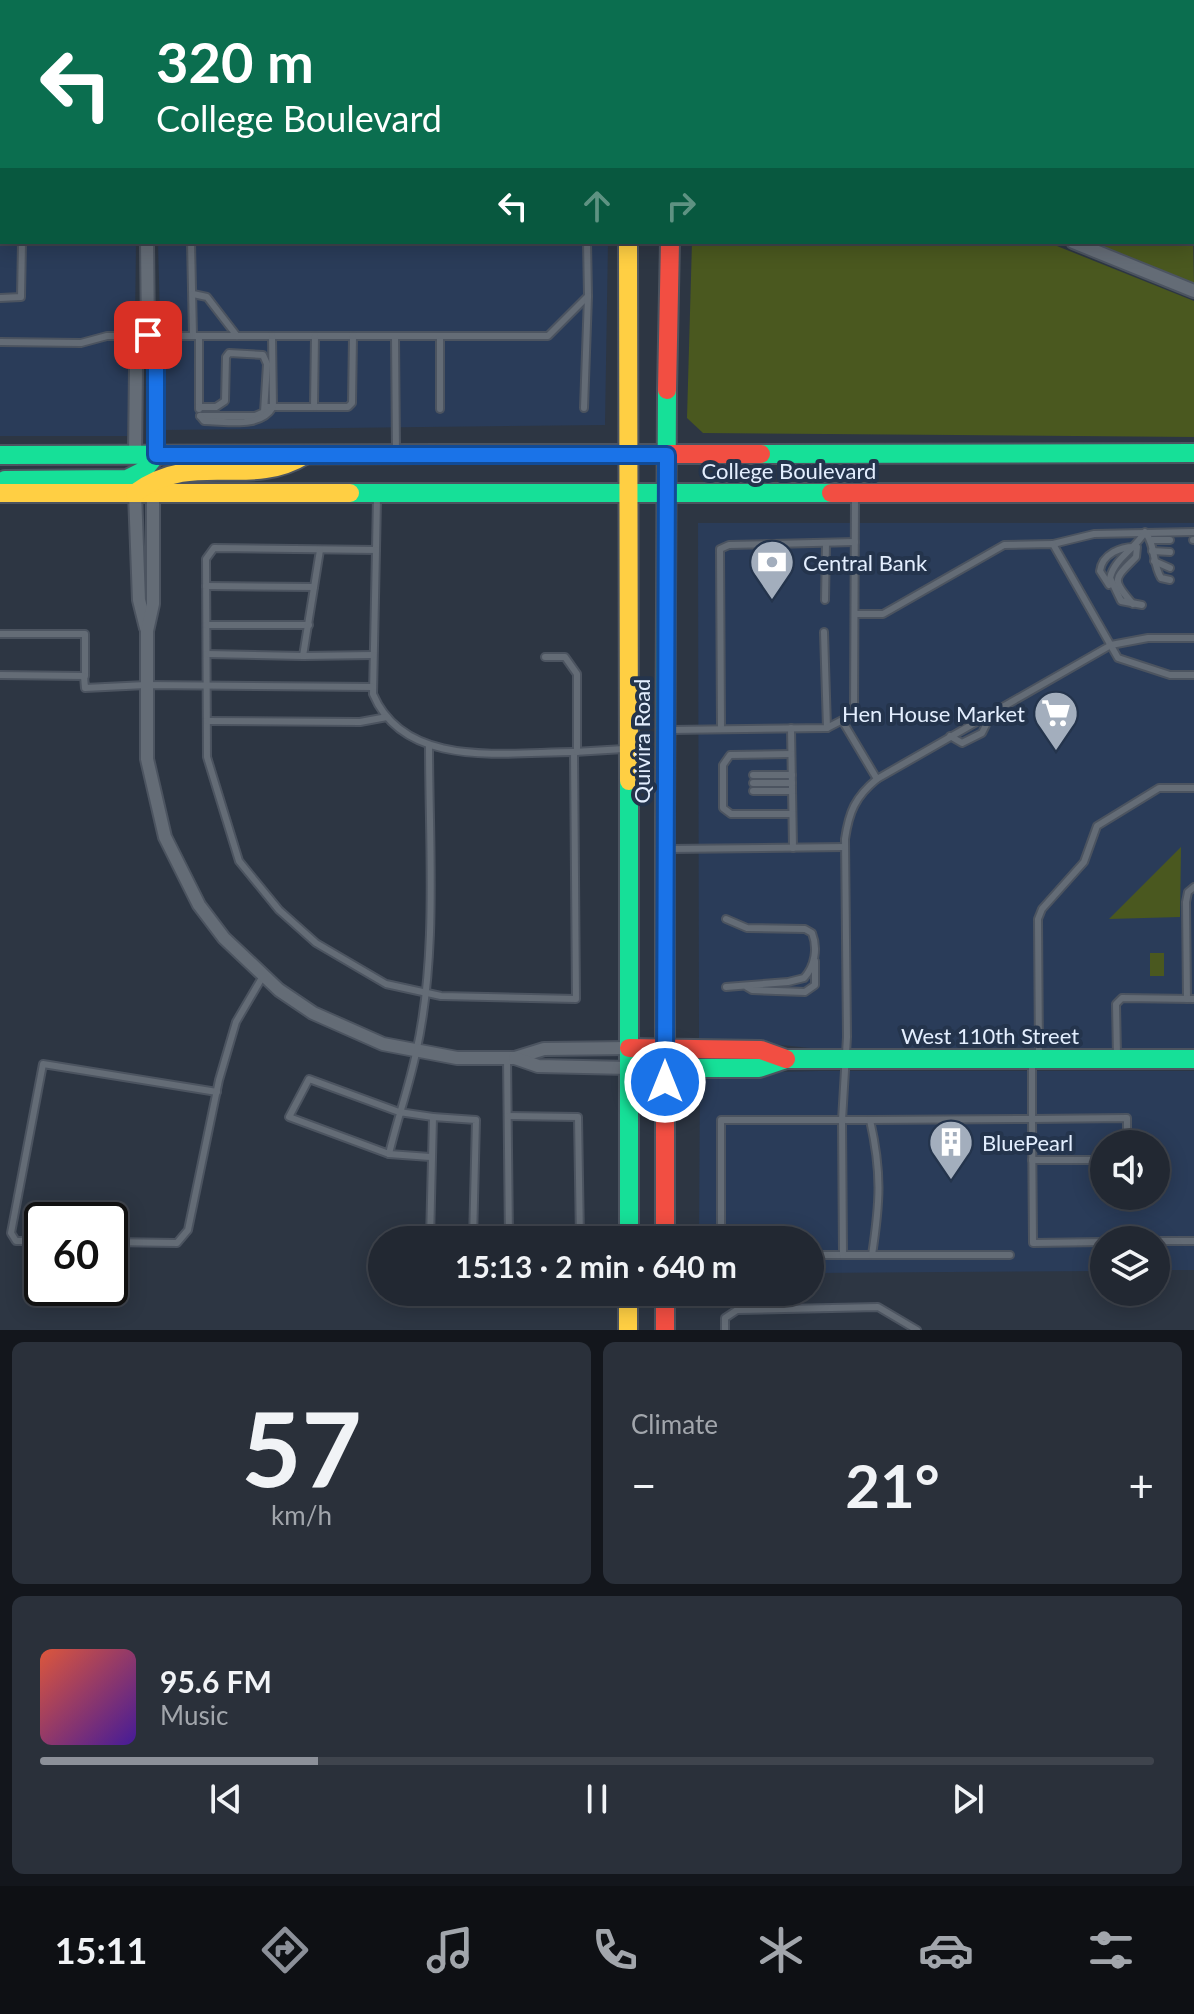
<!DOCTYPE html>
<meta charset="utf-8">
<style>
body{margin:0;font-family:Lato,sans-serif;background:#2a303a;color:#f1f3f6;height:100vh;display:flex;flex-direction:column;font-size:30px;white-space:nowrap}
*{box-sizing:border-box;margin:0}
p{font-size:26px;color:#a2a6ac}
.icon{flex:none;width:44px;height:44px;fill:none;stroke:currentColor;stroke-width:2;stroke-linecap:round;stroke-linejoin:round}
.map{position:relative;height:1330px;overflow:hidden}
.details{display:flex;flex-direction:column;gap:12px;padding:12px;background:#13161c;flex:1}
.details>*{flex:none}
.hud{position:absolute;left:0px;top:0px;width:1194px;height:244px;box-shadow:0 4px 20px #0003,0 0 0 2px #3f444d;background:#0b6e4f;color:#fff;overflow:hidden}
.tools{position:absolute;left:1090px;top:1130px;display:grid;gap:16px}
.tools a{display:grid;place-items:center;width:80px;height:80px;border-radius:50%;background:#222832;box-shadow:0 4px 20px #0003,0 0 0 2px #3f444d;font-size:40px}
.speed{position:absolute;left:24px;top:1202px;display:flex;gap:16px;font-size:40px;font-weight:700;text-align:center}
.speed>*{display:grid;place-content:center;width:104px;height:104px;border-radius:50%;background:#222832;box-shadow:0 4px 20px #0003,0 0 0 2px #3f444d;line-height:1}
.speed .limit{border:4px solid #111;border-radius:12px;background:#fff;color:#111}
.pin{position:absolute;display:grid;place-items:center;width:68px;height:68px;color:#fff;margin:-34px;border-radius:16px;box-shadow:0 4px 12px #0006}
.me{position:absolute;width:88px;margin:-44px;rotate:0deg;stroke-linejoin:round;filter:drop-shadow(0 0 6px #0008)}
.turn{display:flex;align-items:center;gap:28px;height:168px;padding:0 24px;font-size:36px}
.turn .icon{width:104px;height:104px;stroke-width:2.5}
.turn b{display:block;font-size:56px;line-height:68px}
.lanes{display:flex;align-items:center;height:76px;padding:0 24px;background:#0003;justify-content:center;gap:40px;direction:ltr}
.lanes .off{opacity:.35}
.big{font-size:60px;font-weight:700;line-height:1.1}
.details .tile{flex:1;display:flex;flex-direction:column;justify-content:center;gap:12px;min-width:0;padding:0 28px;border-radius:12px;background:#2a303a}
.details .dial{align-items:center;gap:0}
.dial b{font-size:104px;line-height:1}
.song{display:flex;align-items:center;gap:24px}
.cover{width:96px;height:96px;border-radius:12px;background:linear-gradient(135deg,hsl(10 70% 55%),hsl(260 70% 35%))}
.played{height:8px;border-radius:4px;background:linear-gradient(90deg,#8c9099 25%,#3f444d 25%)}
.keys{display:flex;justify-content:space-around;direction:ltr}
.heat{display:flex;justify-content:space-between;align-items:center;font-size:44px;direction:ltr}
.details .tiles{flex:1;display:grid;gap:12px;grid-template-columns:1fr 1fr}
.tile:last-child{grid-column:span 2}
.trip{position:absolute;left:368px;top:1226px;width:456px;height:80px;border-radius:40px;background:#222832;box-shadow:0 4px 20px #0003,0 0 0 2px #3f444d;font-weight:700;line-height:80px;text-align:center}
.tab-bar{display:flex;height:128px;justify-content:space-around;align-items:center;background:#0e1014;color:#a2a6ac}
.tab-bar .icon{width:56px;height:56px}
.tab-bar .selected{color:#8c9099}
.tab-bar b{font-size:36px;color:#f1f3f6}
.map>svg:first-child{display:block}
</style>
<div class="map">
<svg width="1194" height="1330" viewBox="0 0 1194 1330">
<rect width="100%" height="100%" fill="#2d3643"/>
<g fill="#2a3c59" fill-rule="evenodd">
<polygon points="0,0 613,0 2,2 2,242 136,242 135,323 127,436 0,436"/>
<polygon points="158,242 608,242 605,425 163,430"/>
<polygon points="698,523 1194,523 1194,1049 829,1050 761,1043 699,1043"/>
<path d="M819,1071h375v199h-38v-30h-52v31l-294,2v-33h-111l1,-166zM1104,1144h52v52h-52z"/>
</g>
<g fill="#4a581f">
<polygon points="1192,185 1194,284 1088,242 1192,242"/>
<polygon points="692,242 1047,242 1194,301 1194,437 703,433 687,418"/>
<polygon points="1181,847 1180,917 1109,919"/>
<rect x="1150" y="953" width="14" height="23"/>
</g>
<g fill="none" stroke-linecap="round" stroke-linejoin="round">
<g stroke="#4c5460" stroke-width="10">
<g id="lane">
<polyline points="331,0 332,2"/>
<polyline points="196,2 196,0"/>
<polyline points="500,2 501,0"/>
<polyline points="736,2 738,0"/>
<polyline points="1192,8 1194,6"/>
<polyline points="0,87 2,87"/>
<polyline points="0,163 2,163"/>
<polyline points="0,229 2,229"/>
<polyline points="191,242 193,336"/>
<polyline points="193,294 207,297 237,336"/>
<polyline points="0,298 21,297 22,242"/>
<polyline points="199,336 199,409"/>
<polyline points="395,336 396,451"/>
<polyline points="440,336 440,409"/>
<polyline points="0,342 81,343 107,336 548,336 588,296 587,242"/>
<polyline points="199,407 216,407 225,401 226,357 229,353 263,355 267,364 264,412 255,416 200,416"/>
<polyline points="267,407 348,407 352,403 353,336"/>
<polyline points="314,407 315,336"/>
<polyline points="584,408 588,296"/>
<path d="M200,416l4,5c23,0 56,8 69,-14l-1,-71"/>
<polyline points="377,497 376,550 214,548 206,559 207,757 239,861 279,910 316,943 386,984 441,996 576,999 574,752 624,749"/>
<polyline points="1152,540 1170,540"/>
<polyline points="1193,540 1194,540"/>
<polyline points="1053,544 1094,534 1194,532"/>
<path d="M376,550l-3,144c32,76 134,58 201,58"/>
<polyline points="1152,551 1170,552"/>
<polyline points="1154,561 1170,568"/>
<path d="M1109,585l-9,-14c2,-17 21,-25 37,-24l-1,10c-21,22 -26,21 -3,47"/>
<polyline points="206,586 314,587"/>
<polyline points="825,600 826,543"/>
<path d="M1142,605l-21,-4 -11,-23c4,-19 25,-29 35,-46 11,14 7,31 16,46l9,2"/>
<polyline points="855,614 883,614 1004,545 1053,544 1118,658 1170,675 1194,675"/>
<polyline points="207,625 309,625"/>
<polyline points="824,632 827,728"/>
<polyline points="0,634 85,634 85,676"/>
<polyline points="207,654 303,656 320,550"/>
<polyline points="303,656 373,655"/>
<polyline points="545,657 565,657 577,674 577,752"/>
<polyline points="0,675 84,676 85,688 146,685 373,687"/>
<polyline points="207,721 360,722 387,717"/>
<polyline points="843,722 877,779"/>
<polyline points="791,728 793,848"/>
<polyline points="721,729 720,549 729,545 855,542"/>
<polyline points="670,730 827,728 854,714 855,497"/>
<polyline points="950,736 962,743 982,733 986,725 982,718"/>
<path d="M429,745c0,101 9,209 -13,308 -7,34 -19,67 -27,101l-100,-37 20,-38 90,33 34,5"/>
<polyline points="791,754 730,755 723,765 723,808 731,814 792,814"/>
<polyline points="753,775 792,775"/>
<polyline points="753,783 792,783"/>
<polyline points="753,791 792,791"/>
<polyline points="669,849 845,847"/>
<path d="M726,919l21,9 58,1 7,4c6,15 3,33 -8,45l-16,4 -62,5"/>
<polyline points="747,987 752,990 805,992 815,985 815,961"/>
<polyline points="1187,999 1186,902 1188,892 1194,887"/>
<polyline points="1039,1055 1038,919 1042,909 1084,862 1097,826 1159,788 1194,788"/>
<polyline points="1117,1056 1116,1004 1122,998 1194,999"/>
<polyline points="507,1058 509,1240"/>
<polyline points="1032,1063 1032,1119 1127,1118 1127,1144"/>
<polyline points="508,1116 578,1117 580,1240"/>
<polyline points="389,1154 430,1157"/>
<polyline points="1032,1160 1104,1160"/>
<polyline points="430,1240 433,1117 476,1120 473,1240"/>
<polyline points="721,1240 721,1120 870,1120"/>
<polyline points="42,1241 16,1241 11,1233 43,1064 217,1092"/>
<polyline points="1156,1241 1194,1241"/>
<polyline points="110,1242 177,1243 188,1230 219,1080 236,1022 263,976"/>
<polyline points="810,1255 872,1255"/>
<path d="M843,1255l-1,-135 5,-83 -2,-198c4,-27 10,-42 32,-60l234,-134 37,-7h46"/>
<path d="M1010,1255h-138c8,-53 10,-82 -2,-135l162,-1 1,124 71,-1"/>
<polyline points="725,1330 725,1318 737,1310 878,1307 917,1330"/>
</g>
</g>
<g stroke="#4c5460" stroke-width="16">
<g id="street">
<polyline points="945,2 945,0"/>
<polyline points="0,57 2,57"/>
<polyline points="0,194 2,194"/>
<polyline points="147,242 148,335 156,355 156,455"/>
<polyline points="1073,242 1194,291"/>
<polyline points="135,455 136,367 148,335"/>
<polyline points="135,493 139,600 146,628"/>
<polyline points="153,493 153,604 147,631 147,759 165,837 199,905 224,938 279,990 313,1013 383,1044 457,1058 515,1058 544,1049 629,1048"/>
<polyline points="515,1058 538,1066 629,1068"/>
</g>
</g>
<g stroke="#4c5460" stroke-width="22">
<g id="fast">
<polyline points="630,0 630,2"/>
<polyline points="674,0 674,2"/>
<polyline points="761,454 1194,453"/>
<polyline points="0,455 441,454"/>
<polyline points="0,483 5,480 127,479 143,471 156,455"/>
<polyline points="350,493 831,493"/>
<polyline points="629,781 629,1240"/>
<polyline points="665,816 667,390"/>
<polyline points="629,1068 759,1068 786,1059 1194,1059"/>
</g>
</g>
<g stroke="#4c5460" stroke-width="22">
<g id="slow">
<polyline points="628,242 629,781"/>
<polyline points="0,493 350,493"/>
<path d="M135,493c60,-44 113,-3 170,-38"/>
<polyline points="628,1292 628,1330"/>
</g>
</g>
<g stroke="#4c5460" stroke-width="22">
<g id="jam">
<polyline points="667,390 670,242"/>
<polyline points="441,454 761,454"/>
<polyline points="831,493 1194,493"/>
<polyline points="665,816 665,1240"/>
<polyline points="629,1048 761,1050 786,1059"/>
<polyline points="665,1292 665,1330"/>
</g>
</g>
<use href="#lane" stroke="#646c76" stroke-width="6"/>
<use href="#street" stroke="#646c76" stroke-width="12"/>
<use href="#fast" stroke="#16e098" stroke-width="18"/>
<use href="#slow" stroke="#ffcf43" stroke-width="18"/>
<use href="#jam" stroke="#f24e42" stroke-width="18"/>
</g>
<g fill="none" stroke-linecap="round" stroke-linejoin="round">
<g stroke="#114b97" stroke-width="20">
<polyline id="route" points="148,335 156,355 156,455 667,455 665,1082"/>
</g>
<use href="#route" stroke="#1a73e8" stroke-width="14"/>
</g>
<defs>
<g id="bank-pin" transform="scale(2.3)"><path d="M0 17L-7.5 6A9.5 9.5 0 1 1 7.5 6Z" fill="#a3aebd" stroke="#24344c"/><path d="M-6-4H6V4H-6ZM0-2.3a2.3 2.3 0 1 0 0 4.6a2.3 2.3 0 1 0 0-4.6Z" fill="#fff"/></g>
<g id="supermarket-pin" transform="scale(2.3)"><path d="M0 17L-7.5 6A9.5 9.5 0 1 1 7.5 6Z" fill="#a3aebd" stroke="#24344c"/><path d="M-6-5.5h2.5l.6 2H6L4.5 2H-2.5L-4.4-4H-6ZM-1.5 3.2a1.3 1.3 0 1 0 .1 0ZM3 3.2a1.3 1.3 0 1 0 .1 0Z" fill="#fff"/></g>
<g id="building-pin" transform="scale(2.3)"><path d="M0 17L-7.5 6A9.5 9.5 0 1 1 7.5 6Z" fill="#a3aebd" stroke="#24344c"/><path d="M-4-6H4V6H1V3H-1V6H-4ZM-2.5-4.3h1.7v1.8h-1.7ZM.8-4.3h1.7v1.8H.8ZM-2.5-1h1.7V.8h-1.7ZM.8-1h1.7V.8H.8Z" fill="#fff"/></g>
</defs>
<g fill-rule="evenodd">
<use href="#bank-pin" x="772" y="562"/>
<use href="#supermarket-pin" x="1056" y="713"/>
<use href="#building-pin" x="951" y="1142"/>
</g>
<g text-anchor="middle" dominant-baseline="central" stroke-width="8" stroke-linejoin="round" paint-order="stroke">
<g font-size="22" fill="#e3eefe" stroke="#24344c">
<text x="789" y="470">College Boulevard</text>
<text transform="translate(641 741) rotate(-90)">Quivira Road</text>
<text x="990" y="1035">West 110th Street</text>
</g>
<g font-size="22" fill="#e3eefe" stroke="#24344c" text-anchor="start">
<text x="803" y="562">Central Bank</text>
<text x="1025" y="713" text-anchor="end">Hen House Market</text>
<text x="982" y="1142">BluePearl</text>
</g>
</g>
</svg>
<div class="tools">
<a><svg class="icon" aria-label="sound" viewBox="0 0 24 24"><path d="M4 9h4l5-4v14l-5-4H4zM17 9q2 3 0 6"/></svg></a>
<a><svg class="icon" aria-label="layers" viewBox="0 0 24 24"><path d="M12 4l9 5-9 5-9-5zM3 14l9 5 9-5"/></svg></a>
</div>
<div class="speed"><div class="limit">60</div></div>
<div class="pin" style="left:148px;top:335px;background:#d93025"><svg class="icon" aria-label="arrive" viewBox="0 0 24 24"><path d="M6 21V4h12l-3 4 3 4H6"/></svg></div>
<svg class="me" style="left:665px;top:1082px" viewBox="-20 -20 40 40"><circle r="17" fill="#1a73e8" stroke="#fff" stroke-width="3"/><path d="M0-11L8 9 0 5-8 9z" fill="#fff"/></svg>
<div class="trip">15:13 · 2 min · 640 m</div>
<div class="hud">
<div class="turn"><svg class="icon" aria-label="left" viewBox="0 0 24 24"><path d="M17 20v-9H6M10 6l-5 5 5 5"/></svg><div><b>320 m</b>College Boulevard</div></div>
<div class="lanes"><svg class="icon" aria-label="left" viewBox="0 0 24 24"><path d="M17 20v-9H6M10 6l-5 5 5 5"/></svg><svg class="icon off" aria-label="ahead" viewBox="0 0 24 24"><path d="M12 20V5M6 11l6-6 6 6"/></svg><svg class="icon off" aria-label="right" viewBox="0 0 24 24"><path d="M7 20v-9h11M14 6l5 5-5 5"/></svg></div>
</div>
</div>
<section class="details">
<div class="tiles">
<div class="tile dial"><b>57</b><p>km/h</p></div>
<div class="tile"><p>Climate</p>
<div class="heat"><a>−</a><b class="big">21°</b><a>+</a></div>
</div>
<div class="tile">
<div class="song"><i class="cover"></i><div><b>95.6 FM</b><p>Music</p></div></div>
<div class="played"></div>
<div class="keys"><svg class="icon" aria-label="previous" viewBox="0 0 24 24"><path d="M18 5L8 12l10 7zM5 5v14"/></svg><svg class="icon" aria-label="pause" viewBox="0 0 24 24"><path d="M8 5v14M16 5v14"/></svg><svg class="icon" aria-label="next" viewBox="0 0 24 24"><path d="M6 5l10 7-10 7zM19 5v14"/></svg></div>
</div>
</div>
</section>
<nav class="tab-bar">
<b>15:11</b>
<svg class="icon selected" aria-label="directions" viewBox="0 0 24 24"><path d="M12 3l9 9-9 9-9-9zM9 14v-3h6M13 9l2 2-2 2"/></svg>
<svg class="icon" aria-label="music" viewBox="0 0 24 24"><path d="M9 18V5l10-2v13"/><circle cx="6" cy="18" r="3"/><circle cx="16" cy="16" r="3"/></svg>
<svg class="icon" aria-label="phone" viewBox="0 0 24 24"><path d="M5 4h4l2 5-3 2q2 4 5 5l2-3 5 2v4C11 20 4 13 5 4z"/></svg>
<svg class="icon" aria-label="climate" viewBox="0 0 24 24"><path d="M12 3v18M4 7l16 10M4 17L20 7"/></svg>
<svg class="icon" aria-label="car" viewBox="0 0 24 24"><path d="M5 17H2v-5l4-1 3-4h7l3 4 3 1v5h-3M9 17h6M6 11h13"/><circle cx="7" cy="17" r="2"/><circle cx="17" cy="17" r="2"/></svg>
<svg class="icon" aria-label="filters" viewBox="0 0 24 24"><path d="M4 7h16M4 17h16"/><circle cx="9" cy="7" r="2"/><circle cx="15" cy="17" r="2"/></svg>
</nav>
